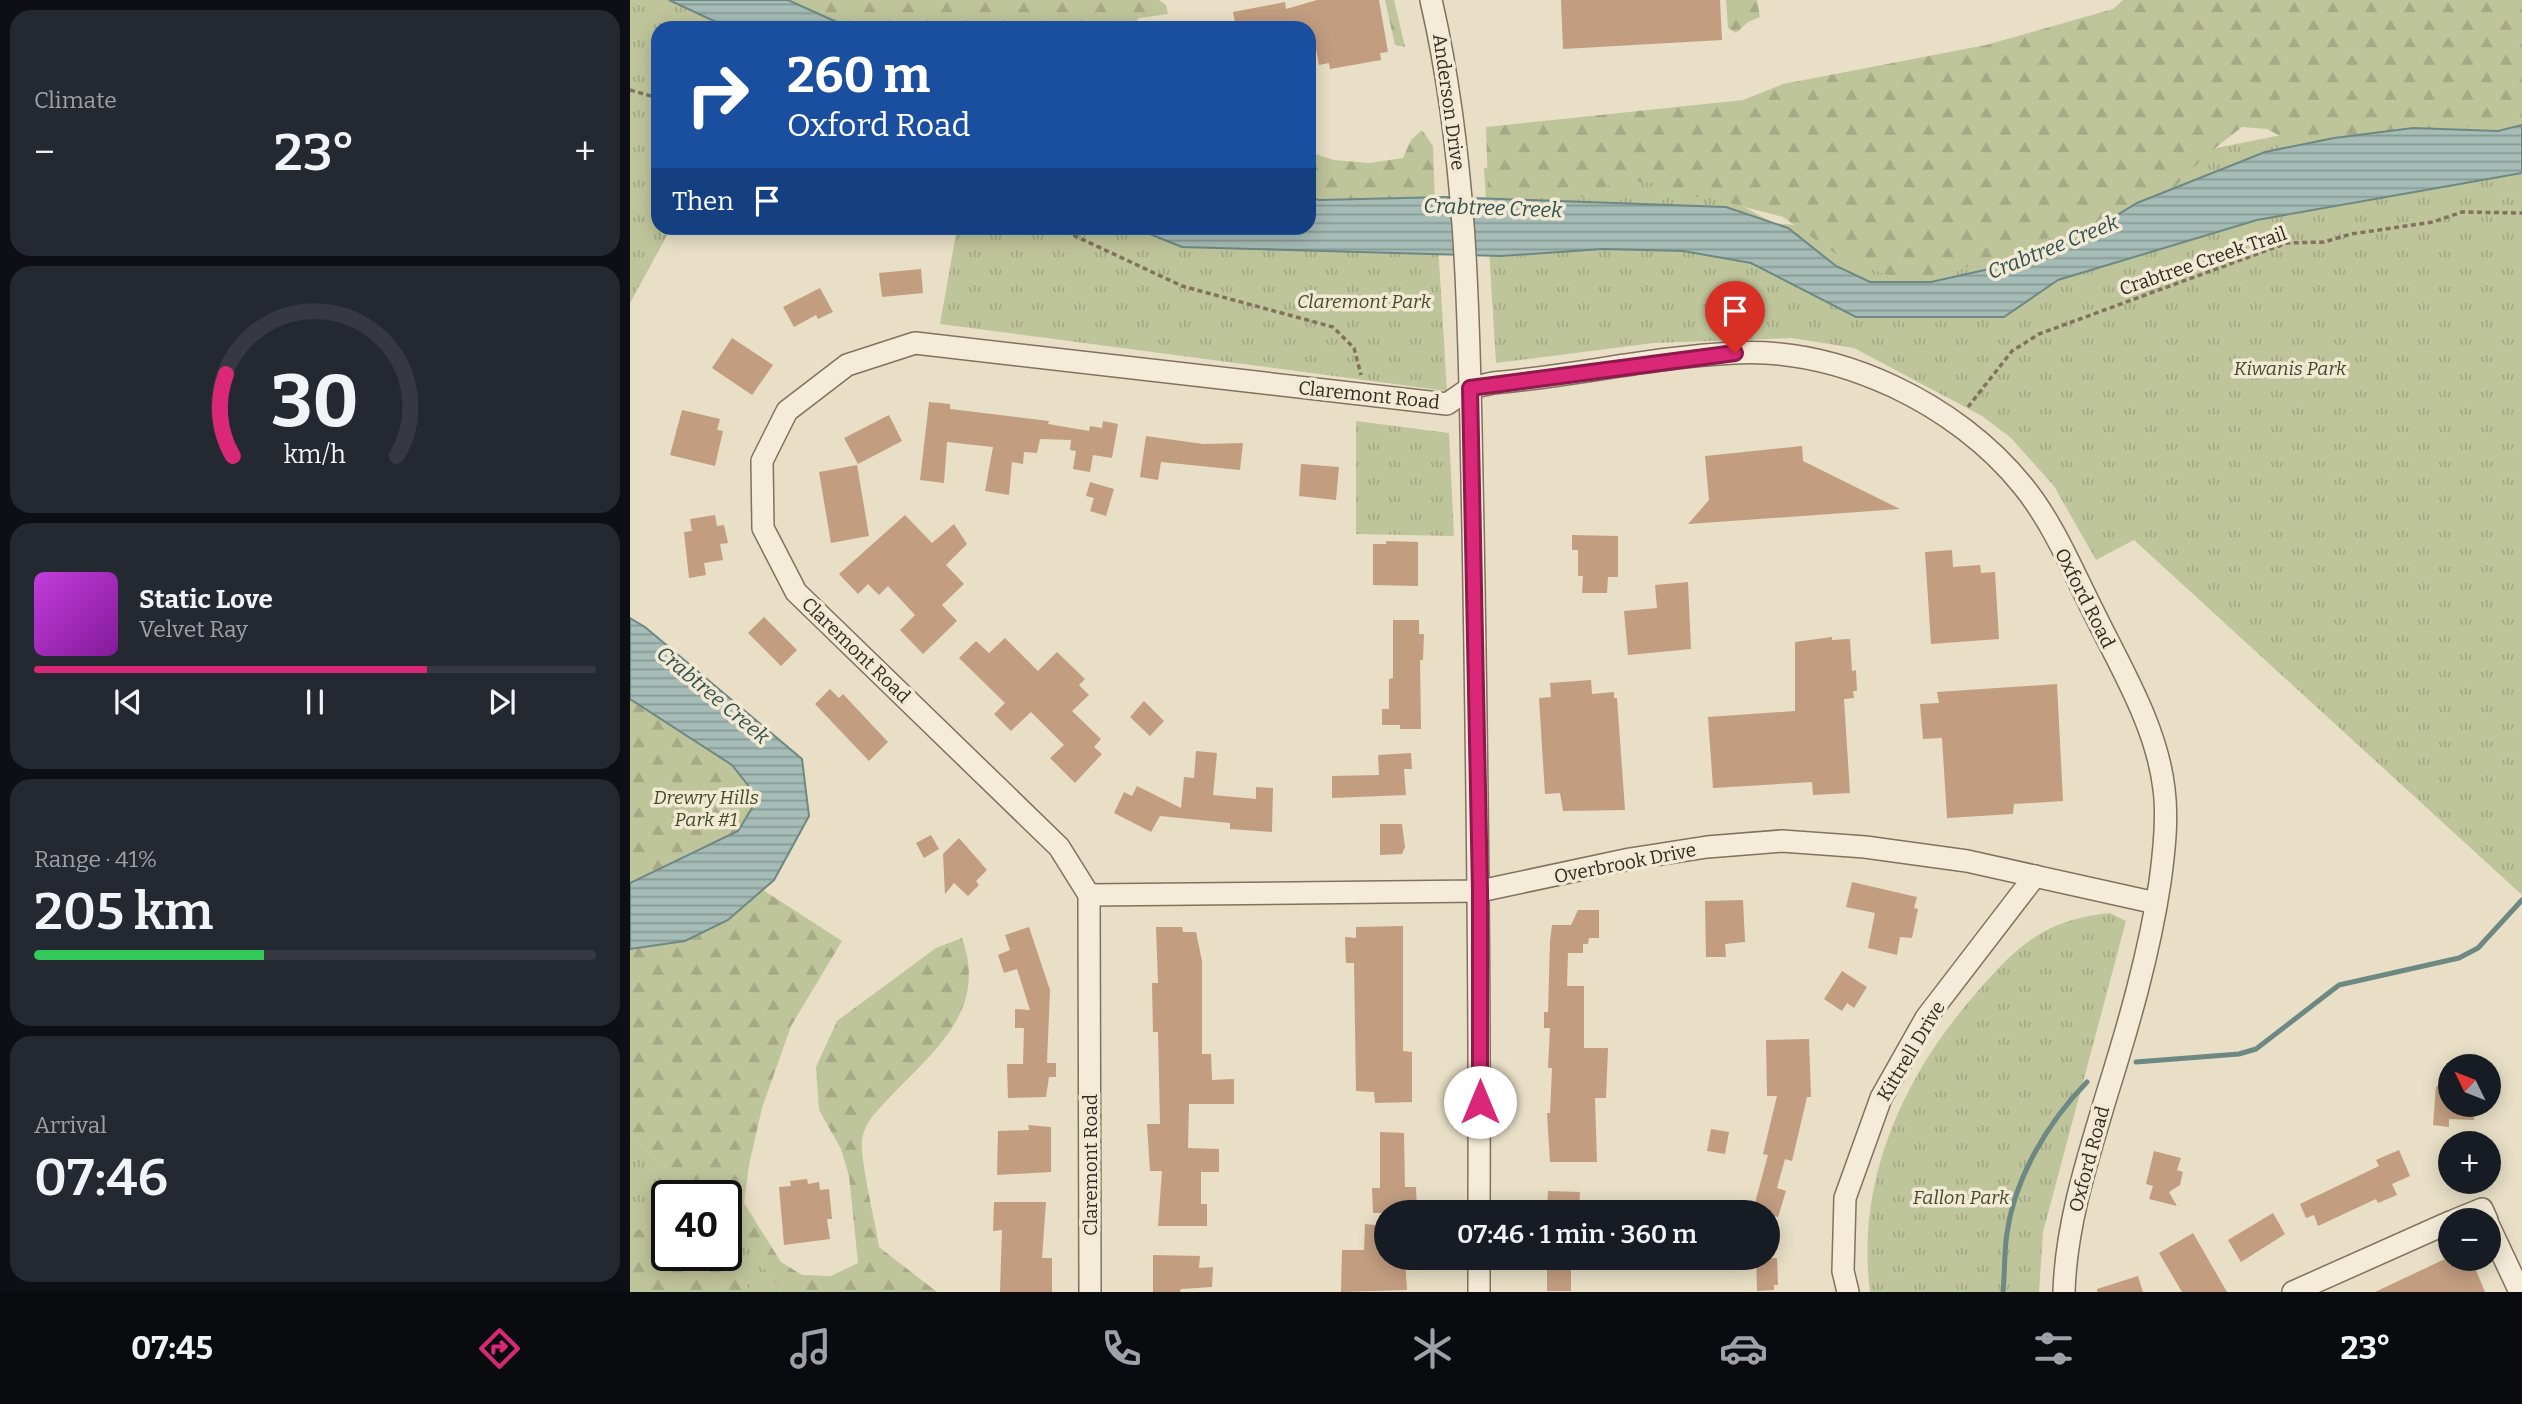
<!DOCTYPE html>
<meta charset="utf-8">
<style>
body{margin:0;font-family:Bitter,serif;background:#242831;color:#f1f3f6;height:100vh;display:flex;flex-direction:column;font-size:26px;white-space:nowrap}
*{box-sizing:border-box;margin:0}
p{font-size:23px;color:#9ea1a6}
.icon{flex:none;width:38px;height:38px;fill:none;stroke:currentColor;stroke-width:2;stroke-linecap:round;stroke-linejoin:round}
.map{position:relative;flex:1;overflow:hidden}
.sheet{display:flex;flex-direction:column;gap:10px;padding:10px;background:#0d0f14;width:630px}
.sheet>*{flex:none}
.guide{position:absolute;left:21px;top:21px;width:665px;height:214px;border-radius:21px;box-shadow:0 4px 18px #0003;background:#1a4fa0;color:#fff;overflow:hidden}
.needle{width:46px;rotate:313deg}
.buttons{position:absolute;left:1808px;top:1054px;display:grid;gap:14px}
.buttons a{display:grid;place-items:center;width:63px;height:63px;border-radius:50%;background:#171b24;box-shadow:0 4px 18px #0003;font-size:35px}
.speed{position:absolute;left:21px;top:1180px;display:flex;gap:14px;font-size:35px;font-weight:700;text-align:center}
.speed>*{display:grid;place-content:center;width:91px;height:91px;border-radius:50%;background:#171b24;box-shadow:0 4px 18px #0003;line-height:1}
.speed .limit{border:4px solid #111;border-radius:10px;background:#fff;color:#111}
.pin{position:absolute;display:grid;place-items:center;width:60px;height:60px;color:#fff;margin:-72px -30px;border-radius:50% 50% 50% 0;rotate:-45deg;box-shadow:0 0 7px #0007}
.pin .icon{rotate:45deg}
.me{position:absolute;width:77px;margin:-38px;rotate:0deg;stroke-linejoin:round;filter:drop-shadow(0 0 5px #0008)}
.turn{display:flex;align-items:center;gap:24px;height:147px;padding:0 21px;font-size:32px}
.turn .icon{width:91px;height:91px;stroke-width:2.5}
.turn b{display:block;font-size:49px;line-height:60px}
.then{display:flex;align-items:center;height:66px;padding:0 21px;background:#0003;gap:14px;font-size:26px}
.big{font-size:52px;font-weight:600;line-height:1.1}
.sheet .tile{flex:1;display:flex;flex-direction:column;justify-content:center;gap:10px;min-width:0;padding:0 24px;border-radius:21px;background:#242831}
.sheet .dial{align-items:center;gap:0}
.dial svg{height:182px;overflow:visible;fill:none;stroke:#363941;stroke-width:7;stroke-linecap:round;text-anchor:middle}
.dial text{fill:#f1f3f6;stroke:none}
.song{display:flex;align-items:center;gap:21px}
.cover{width:84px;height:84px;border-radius:10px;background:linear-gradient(135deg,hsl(290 70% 55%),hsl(290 70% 35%))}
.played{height:7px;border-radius:4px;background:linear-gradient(90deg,#db2777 70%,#363941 70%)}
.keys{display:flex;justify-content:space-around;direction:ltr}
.heat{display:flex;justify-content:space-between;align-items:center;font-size:38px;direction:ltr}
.charge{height:10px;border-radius:5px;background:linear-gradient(90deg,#34c759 41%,#363941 0)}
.trip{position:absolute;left:744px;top:1200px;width:406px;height:70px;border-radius:35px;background:#171b24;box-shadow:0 4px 18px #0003;font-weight:600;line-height:70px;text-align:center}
.dock{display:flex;height:112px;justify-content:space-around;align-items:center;background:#090b0e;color:#9ea1a6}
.dock .icon{width:49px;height:49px}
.dock .active{color:#db2777}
.dock b{font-size:32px;color:#f1f3f6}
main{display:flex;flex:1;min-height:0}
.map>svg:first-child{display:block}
</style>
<main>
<section class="sheet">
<div class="tile"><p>Climate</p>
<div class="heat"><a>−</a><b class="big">23°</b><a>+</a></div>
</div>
<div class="tile dial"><svg viewBox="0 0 100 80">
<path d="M14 69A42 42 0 1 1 86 69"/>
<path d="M14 69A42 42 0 0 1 11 33" stroke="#db2777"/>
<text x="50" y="56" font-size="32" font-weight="700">30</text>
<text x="50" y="72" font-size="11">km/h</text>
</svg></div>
<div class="tile">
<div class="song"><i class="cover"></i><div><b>Static Love</b><p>Velvet Ray</p></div></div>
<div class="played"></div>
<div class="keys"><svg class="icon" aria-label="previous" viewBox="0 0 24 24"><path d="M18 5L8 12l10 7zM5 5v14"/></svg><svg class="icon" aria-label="pause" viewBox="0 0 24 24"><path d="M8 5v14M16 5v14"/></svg><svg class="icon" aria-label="next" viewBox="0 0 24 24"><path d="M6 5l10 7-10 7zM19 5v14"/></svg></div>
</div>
<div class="tile"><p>Range · 41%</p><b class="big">205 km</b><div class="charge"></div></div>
<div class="tile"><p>Arrival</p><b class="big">07:46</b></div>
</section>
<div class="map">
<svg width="1892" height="1292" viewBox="0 0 1892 1292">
<defs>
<pattern id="grass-tufts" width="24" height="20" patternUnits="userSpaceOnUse" patternTransform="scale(1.75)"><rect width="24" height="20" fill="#bfc59b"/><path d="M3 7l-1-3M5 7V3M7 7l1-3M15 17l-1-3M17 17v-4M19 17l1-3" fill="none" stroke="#a5a985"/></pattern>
<pattern id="forest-firs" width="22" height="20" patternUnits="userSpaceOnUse" patternTransform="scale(1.75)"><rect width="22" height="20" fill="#bfc59b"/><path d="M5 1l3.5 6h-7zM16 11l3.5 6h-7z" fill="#a5a985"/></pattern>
<pattern id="water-rules" width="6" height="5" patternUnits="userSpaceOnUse" patternTransform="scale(1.75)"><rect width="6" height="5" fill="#a6bcb6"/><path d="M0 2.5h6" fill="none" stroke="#889994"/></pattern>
</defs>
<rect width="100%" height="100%" fill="#e8dfc6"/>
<g fill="url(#grass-tufts)">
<polygon points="0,0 114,0 173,28 28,28 28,228 41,228 0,303"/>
<polygon points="1892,83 1892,895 1504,540 1466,560 1424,486 1381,438 1352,416 1224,348 1162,338 1024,343 866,363 854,168 945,154 1105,202 1143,223 1184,227 1708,124"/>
<polygon points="327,228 807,228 817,391 310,324"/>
<polygon points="726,421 819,433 824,536 726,534"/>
<path d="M1480,913l16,8 -83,311 -4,60h-169c-14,-109 31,-211 101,-293 43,-50 70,-79 139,-86z"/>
<polygon points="0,1136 66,1195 37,1195 37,1221 0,1232"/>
<polygon points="96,1222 113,1237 151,1292 121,1292 92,1255 96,1255"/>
</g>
<g fill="url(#forest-firs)">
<polygon points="125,0 529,0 536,5 538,14 509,18 500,28 183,28"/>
<polygon points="755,0 764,0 775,47 765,45"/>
<polygon points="1096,0 1127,0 1130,17 1118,22 1106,33 1098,28"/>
<path d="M1493,0h399v129l-16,-8 -182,25 -36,-6 -21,-11 -25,-2 -37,29 -39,40 -57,30 -40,10 -31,3 -91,36h-59l-42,-14 -63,-44 -77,-20h-29l-5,-10c-29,-9 -64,-7 -89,10l-95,-6 -2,-64 257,-27 40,-16 203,-39 127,-36z"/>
<polygon points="792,130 803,146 805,205 704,205 679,195 679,152 704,160 739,163 773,158 781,140"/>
<polygon points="0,699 102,765 128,798 108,831 0,883"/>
<path d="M133,890l79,51 -51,85 -29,82 -13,57 -5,38 37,59 21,13 29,1 27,-13 -9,-87 -8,-27 -22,-39 -3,-43 21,-46 99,-73 26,-10c26,72 -27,112 -72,159 -12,13 -26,25 -28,44 -2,20 14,83 17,106l58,45h-156l-38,-55 -17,-15v-27h-30l-66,-59v-187l55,-8 43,-21z"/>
<polygon points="37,1221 37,1255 92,1255 121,1292 0,1292 0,1232"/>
</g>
<g fill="url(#water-rules)" stroke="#6e8983" stroke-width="2">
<polygon points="39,0 158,0 220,28 99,28"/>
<polygon points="1892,125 1892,173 1627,220 1428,280 1374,317 1226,317 1121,263 1053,251 973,249 871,256 552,247 505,228 679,228 679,197 689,200 815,197 1096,207 1158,228 1206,266 1240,282 1301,282 1359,269 1443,242 1507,203 1635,152 1704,138 1783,128 1868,131"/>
<polygon points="0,618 15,627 172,759 179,816 144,880 98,920 55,941 0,949 0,883 108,831 128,798 102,765 0,699"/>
</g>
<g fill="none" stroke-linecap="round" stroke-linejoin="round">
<g stroke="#6e8983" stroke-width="5">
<polyline points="1506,1062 1609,1054 1626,1049 1709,985 1829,958 1848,948 1892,900"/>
<path d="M1373,1292c2,-20 1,-40 4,-59 8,-56 41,-111 80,-151"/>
</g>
</g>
<g fill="#c29d80">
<polygon points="687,0 749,0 758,52 750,53 751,60 700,69 699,63 689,65 685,43 679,44 679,28 606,28 603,12 655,2 656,9"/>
<polygon points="931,0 1090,0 1092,40 933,49"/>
<polygon points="291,269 293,293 252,297 249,273"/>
<polygon points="190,288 203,312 188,319 186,315 164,327 153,307"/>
<polygon points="102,338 143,365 122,395 82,368"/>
<polygon points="299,402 320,404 320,409 419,421 418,424 459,431 460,426 472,428 473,421 488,424 482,458 463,455 460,472 443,469 446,451 440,450 441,440 410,439 407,453 394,452 393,464 382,462 379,495 355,491 363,447 317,442 314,483 290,480"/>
<polygon points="52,410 90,419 87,430 93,431 85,466 40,455"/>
<polygon points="259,415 272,441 228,464 214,438"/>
<polygon points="516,436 573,444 613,443 610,470 531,462 528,480 510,477"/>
<polygon points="1172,446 1173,461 1270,509 1058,524 1079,500 1075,456"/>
<polygon points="671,464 709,467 706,500 669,496"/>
<polygon points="227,465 239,536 201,543 189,472"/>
<polygon points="460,482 484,489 476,516 460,511 464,498 456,496"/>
<polygon points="85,515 87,526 94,525 98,543 90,544 93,560 74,563 76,575 59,578 54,532 62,531 60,519"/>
<polygon points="275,515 302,543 324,524 337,544 316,565 334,584 312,605 327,621 293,654 270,630 285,615 258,586 249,595 238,584 228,594 209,574"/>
<polygon points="942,535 988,536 988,577 978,577 977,593 952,593 953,576 948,576 948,550 942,550"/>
<polygon points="756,541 788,542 788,586 743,585 743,544 756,544"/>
<polygon points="1322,550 1323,567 1350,565 1351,573 1365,572 1369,639 1301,644 1295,552"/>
<polygon points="1058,582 1061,649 998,655 994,611 1027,608 1025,585"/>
<polygon points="134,617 167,650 151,666 118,633"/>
<polygon points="763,620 789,620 789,634 794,634 793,660 790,660 791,729 770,729 770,725 752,725 752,709 759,709 759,679 763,678"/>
<polygon points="1202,637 1202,640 1220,639 1222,671 1226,670 1227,691 1223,691 1224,698 1214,699 1220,793 1183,795 1182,782 1083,788 1078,717 1165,711 1165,642"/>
<polygon points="375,638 408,671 427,652 455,679 449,685 459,695 442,711 471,739 464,747 472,754 445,783 420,758 434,745 401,712 381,731 364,714 375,703 329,658 346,641 359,653"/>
<polygon points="961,680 962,694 984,692 984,698 987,698 995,810 933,811 930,793 915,794 909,698 921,697 920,683"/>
<polygon points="1427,684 1433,801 1384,804 1383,814 1317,818 1312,738 1293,739 1290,704 1309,703 1307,692"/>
<polygon points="200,689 209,698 213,694 258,742 239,761 185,704"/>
<polygon points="514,701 534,721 520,736 500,717"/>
<polygon points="566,751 587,753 583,795 626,799 626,787 643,788 642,832 600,829 600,823 530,816 521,832 484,813 494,792 502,796 507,786 551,808 554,777 564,778"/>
<polygon points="781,753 782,769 774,769 776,795 702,798 702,776 749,775 748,755"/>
<polygon points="750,824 772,824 775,847 772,854 750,855"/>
<polygon points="301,835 309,849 294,858 286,843"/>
<polygon points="329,838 357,870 346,881 349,885 338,896 324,883 315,894 313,854"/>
<polygon points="1222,882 1287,897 1284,908 1288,909 1282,938 1270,937 1267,955 1238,948 1245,913 1216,907"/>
<polygon points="1113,900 1115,942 1095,944 1096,957 1076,957 1075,901"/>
<polygon points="948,910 969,910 969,938 959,938 958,944 953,944 953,953 938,953 937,986 954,986 954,1048 978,1048 976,1098 965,1098 967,1162 920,1162 917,1113 920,1113 922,1068 918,1068 920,1028 914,1028 914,1012 918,1012 920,941 922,925 941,925"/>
<polygon points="773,926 773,1051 782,1052 782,1102 745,1103 744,1092 726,1091 724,963 716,963 715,937 726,938 726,927"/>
<polygon points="399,927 420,990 417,1063 426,1063 426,1077 419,1077 416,1097 378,1098 377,1064 393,1064 394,1028 385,1028 385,1009 400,1010 387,969 374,973 368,955 380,950 375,935"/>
<polygon points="526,927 552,927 553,932 566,932 572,961 572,1054 581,1054 582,1080 604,1079 604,1104 559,1104 558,1148 589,1149 589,1172 571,1172 571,1204 577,1204 577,1226 528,1226 532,1171 520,1171 517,1124 530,1124 528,1032 523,1032 522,983 528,983"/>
<polygon points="1212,971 1237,987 1224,1008 1217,1003 1212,1011 1194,999"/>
<polygon points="1179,1039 1181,1097 1177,1097 1162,1161 1155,1159 1147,1188 1156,1191 1148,1217 1123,1210 1138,1155 1133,1154 1147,1096 1137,1096 1136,1040"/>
<polygon points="1806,1086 1820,1089 1820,1104 1846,1104 1844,1120 1819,1119 1819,1127 1803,1125"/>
<polygon points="398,1125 421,1127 421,1172 367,1175 368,1131 399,1130"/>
<polygon points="1081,1129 1099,1132 1095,1154 1077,1151"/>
<polygon points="750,1132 774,1133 775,1187 786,1187 787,1213 743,1213 742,1188 750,1188"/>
<polygon points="1769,1150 1780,1176 1762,1184 1767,1195 1748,1203 1746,1199 1688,1226 1684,1215 1676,1218 1670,1204 1749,1166 1746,1160"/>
<polygon points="1524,1151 1551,1158 1547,1170 1553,1172 1550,1185 1539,1192 1547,1206 1519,1199 1523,1186 1516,1184"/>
<polygon points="177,1179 178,1184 189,1182 190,1190 199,1189 202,1219 197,1219 200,1239 154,1245 149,1187 161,1186 160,1181"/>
<polygon points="918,1191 950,1192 949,1210 917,1209"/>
<polygon points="364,1202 416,1202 412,1258 422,1258 422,1292 370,1292 372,1230 363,1231"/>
<polygon points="1643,1213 1655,1234 1611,1262 1598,1240"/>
<polygon points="735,1224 756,1226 756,1258 775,1258 777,1290 711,1292 712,1250 734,1250"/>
<polygon points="1563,1233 1597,1292 1552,1292 1529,1253"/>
<polygon points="523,1255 570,1256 569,1268 583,1267 582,1287 551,1289 550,1292 523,1292"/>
<polygon points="1126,1258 1147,1258 1148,1285 1144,1285 1144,1290 1127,1291"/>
<polygon points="1817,1258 1841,1258 1855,1292 1745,1292"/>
<rect x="917" y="1260" width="24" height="31"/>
<polygon points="1508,1276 1513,1292 1467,1292 1467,1289"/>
</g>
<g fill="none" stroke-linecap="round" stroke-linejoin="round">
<g stroke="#81715e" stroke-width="24">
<g id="minor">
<path d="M801,0c40,173 38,352 42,529 4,228 7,456 6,684"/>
<polyline points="459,895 850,891 1000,859 1077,847 1152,841 1235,847 1337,861 1526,903"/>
<polyline points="1825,1220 1852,1209 1857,1220"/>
<polyline points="1858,1224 1890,1292"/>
<path d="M460,1292l-1,-397 -30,-48 -263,-255 -33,-64 -1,-67 25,-50 60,-46 68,-22 532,61 23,-16 23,-5c80,-7 160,-26 241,-30 106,-6 223,51 289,133 31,38 51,88 73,131 27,55 61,111 68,172 4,30 0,64 -4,93 -11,73 -32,145 -54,215 -19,64 -40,128 -42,195"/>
<polyline points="849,1292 849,1258"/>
<polyline points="1218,1292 1213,1271 1215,1198 1251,1098 1296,1018 1405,876"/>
<polyline points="1663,1292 1820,1222"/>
</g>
</g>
<g stroke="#81715e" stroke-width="3.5" stroke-dasharray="5 3.5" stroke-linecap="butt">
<polyline points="0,90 28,98"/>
<polyline points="428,228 552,286 703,327 724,348 731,375"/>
<polyline points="1338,407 1382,351 1409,334 1657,243 1694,242 1721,234 1803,222 1832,212 1892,213"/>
</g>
<use href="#minor" stroke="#f4ecd8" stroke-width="21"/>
</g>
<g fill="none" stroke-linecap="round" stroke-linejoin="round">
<g stroke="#8e194d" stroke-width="18">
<polyline id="route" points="850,1102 850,891 840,388 1105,353"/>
</g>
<use href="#route" stroke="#db2777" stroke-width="12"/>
</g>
<g text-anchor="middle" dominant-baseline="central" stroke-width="7" stroke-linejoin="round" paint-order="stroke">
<g font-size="19" fill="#332a20" stroke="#f1e9d4">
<text transform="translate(819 102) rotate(82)">Anderson Drive</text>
<text transform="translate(1573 261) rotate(-19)">Crabtree Creek Trail</text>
<text transform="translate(739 395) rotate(6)">Claremont Road</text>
<text transform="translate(1455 598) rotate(63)">Oxford Road</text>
<text transform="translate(226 650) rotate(44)">Claremont Road</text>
<text transform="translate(995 863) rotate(-11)">Overbrook Drive</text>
<text transform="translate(1281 1051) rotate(-59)">Kittrell Drive</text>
<text transform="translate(1459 1159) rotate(-75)">Oxford Road</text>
<text transform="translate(460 1165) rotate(-90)">Claremont Road</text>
</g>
<g font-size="19" font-style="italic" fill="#434d29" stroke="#f1e9d4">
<text x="734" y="301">Claremont Park</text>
<text x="1660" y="368">Kiwanis Park</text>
<text x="76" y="797">Drewry Hills<tspan x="76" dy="22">Park #1</tspan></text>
<text x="1331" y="1197">Fallon Park</text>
</g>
<g font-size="21" font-style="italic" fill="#315150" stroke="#f1e9d4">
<text transform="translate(863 208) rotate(2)">Crabtree Creek</text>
<text transform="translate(1423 247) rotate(-22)">Crabtree Creek</text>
<text transform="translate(83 695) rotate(40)">Crabtree Creek</text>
</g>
</g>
</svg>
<div class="buttons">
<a><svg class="needle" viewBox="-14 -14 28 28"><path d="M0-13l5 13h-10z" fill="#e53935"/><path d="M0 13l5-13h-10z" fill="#9ea1a6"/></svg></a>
<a>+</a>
<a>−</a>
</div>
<div class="speed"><div class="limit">40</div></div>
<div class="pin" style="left:1105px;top:353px;background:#d93025"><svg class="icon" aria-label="arrive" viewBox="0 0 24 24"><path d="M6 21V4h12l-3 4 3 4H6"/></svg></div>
<svg class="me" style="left:850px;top:1102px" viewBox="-20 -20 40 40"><circle r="19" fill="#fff"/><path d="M0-13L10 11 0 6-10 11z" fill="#db2777"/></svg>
<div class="trip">07:46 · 1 min · 360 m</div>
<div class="guide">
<div class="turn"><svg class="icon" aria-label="right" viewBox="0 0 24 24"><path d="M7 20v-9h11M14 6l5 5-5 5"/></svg><div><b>260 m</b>Oxford Road</div></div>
<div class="then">Then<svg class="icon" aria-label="arrive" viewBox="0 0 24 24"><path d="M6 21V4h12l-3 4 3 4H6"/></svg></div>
</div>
</div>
</main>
<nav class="dock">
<b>07:45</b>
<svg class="icon active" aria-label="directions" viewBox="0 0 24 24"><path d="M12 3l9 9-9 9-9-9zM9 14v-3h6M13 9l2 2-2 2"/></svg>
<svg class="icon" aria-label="music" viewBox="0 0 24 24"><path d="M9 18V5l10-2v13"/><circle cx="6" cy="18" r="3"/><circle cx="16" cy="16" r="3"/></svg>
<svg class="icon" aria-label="phone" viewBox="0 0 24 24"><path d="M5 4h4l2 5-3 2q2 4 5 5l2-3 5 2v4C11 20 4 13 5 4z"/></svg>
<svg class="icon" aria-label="climate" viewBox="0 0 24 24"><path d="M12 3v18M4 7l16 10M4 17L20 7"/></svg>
<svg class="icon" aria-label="car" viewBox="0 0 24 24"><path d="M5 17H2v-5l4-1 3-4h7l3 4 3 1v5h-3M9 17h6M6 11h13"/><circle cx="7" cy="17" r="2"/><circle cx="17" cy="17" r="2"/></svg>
<svg class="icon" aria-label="filters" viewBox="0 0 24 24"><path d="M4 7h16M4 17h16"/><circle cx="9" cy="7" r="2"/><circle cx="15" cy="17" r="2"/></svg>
<b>23°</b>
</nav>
